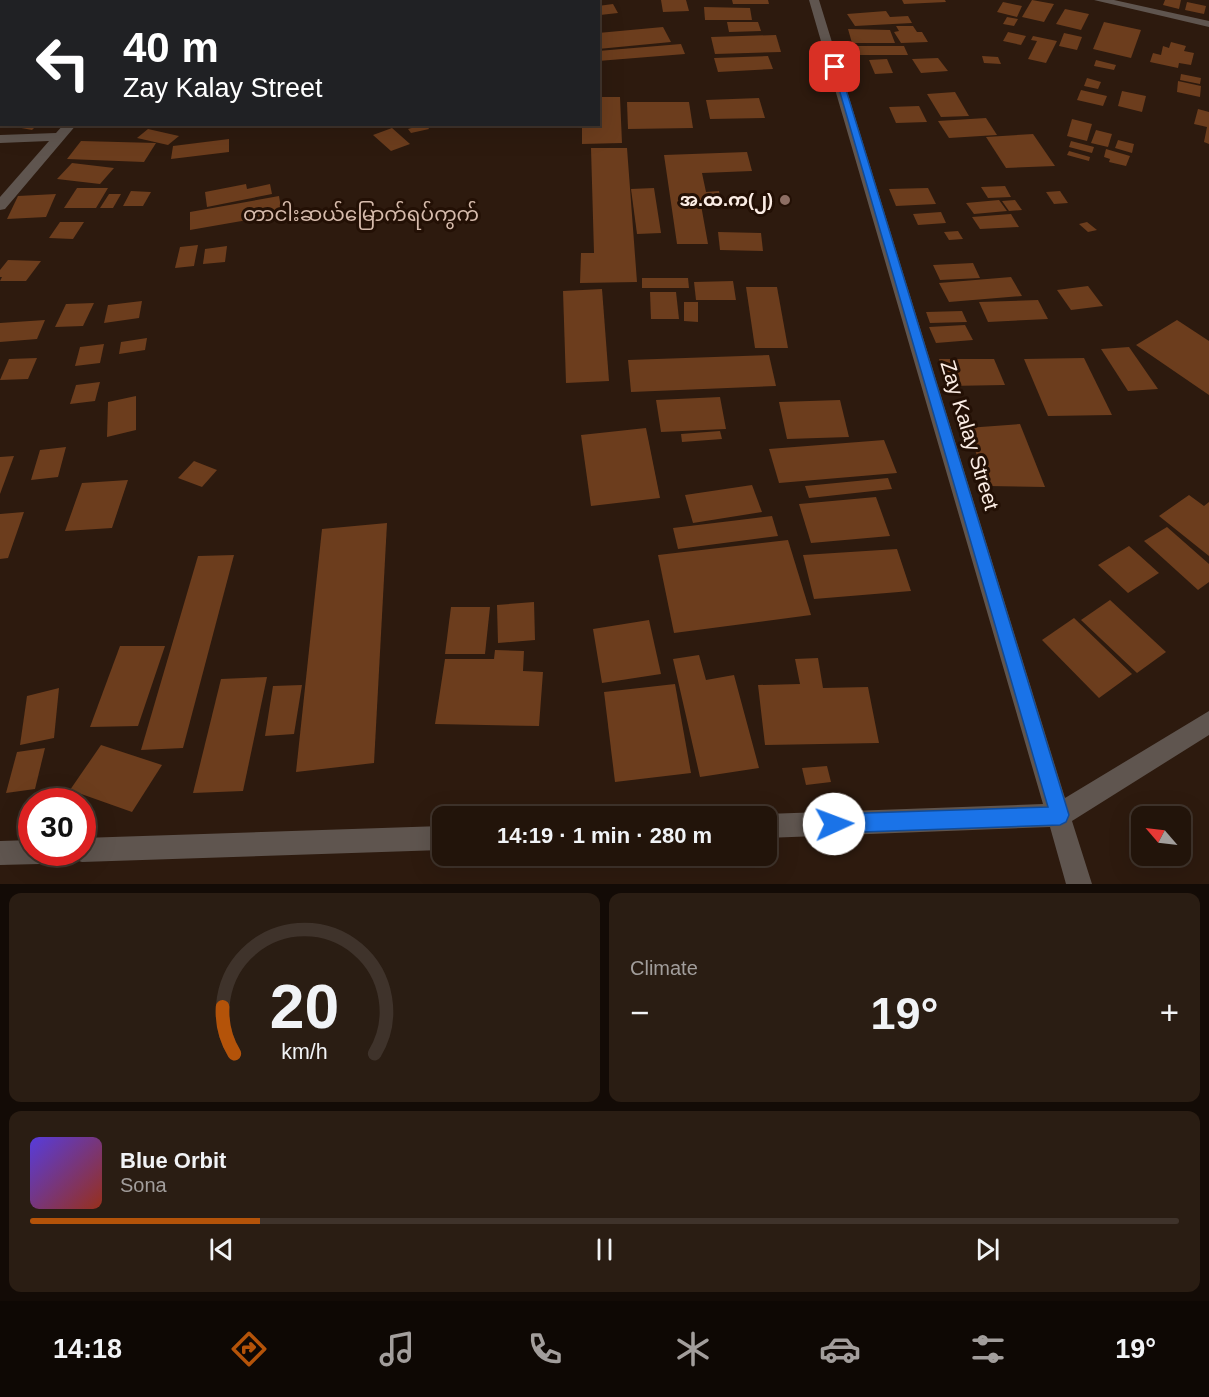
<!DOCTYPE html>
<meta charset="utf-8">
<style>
body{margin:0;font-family:Arial,"Noto Sans Myanmar",sans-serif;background:#2a1d13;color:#f1f3f6;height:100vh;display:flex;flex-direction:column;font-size:22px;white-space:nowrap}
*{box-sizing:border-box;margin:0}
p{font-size:20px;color:#a29e9c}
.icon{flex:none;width:33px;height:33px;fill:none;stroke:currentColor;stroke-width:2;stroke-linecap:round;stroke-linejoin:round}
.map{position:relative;height:884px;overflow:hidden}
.sheet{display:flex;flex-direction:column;gap:9px;padding:9px;background:#130b06;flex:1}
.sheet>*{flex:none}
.banner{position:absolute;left:0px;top:0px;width:600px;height:126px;box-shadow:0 6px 24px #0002,0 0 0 2px #3f332b;background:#202124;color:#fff;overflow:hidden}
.needle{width:39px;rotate:298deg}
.controls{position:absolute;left:1131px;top:806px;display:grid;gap:12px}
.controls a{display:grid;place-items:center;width:60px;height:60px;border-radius:12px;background:#22140a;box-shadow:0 6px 24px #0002,0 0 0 2px #3f332b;font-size:30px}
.speed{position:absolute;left:18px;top:788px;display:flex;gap:12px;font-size:30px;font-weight:700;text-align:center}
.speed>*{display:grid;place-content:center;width:78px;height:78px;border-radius:50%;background:#22140a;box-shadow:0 6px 24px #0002,0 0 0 2px #3f332b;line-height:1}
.speed .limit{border:9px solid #d22;background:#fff;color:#111}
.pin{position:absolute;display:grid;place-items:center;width:51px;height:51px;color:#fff;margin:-26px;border-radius:12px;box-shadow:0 3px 9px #0006}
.me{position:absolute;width:66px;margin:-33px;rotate:88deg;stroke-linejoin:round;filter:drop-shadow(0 0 4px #0008)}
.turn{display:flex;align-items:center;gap:21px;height:126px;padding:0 24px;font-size:27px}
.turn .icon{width:78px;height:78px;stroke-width:2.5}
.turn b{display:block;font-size:42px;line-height:51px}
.big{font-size:45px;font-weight:800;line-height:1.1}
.sheet .card{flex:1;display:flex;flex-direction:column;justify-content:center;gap:9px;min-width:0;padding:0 21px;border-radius:12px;background:#2a1d13}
.sheet .dial{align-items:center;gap:0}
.dial svg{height:156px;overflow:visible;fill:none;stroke:#3f332b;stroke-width:7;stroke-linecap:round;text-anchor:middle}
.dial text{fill:#f1f3f6;stroke:none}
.song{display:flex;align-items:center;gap:18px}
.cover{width:72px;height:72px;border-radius:9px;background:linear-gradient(135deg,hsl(250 70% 55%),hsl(10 70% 35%))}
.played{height:6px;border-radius:3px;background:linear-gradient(90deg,#b45309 20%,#3f332b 20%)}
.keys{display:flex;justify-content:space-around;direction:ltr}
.heat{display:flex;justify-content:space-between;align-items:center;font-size:33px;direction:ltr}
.sheet .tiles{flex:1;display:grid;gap:9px;grid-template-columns:1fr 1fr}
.card:last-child{grid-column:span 2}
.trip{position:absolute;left:432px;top:806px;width:345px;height:60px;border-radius:12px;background:#22140a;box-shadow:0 6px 24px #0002,0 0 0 2px #3f332b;font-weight:800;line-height:60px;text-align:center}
.dock{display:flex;height:96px;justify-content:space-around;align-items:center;background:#0e0804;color:#a29e9c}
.dock .icon{width:42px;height:42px}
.dock .on{color:#b45309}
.dock b{font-size:27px;color:#f1f3f6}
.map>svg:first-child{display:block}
</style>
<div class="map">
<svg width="1209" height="884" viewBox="0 0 1209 884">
<rect width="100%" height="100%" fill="#2d1a0e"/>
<g fill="#6c3d1d">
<polygon points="661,0 686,0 689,11 663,12"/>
<polygon points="732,0 768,0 769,4 733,4"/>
<polygon points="902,0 945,0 946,2 904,4"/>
<polygon points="1032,0 1054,4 1044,22 1022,17"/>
<polygon points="1165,0 1181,0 1179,9 1163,5"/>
<polygon points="1003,2 1022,6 1017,17 997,12"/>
<polygon points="1187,2 1206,6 1204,14 1185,10"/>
<polygon points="613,4 618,13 600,15 598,6"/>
<polygon points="704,7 750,8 752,20 705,20"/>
<polygon points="1065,9 1089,14 1081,30 1056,24"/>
<polygon points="886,11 890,17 908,16 912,23 855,26 847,14"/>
<polygon points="1007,17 1018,19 1014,26 1003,24"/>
<polygon points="727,22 758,22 761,31 729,32"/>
<polygon points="1104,22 1141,30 1131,58 1093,49"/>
<polygon points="896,26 913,26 917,32 922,32 928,42 901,43 894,32 899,31"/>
<polygon points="663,27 671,42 598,49 598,33"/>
<polygon points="848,29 890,30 895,43 852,43"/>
<polygon points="1008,32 1026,36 1021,45 1003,41"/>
<polygon points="1064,33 1082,37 1077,50 1059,46"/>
<polygon points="776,35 781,52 715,54 711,37"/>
<polygon points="1033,36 1057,41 1046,63 1028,59 1037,41 1031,40"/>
<polygon points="1171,42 1186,46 1184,51 1194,53 1191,65 1179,63 1178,68 1150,62 1153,53 1161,55 1163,46 1169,48"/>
<polygon points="681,44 685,54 598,61 598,51"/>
<polygon points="856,46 904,46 908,55 859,55"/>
<polygon points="768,56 773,69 718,72 714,58"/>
<polygon points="982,56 998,57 1001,64 984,63"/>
<polygon points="938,58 948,71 921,73 912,59"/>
<polygon points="887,59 893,73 875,74 869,60"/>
<polygon points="1096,60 1116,65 1114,70 1094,66"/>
<polygon points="1181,74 1201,78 1200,84 1180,80"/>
<polygon points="1087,78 1101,82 1098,89 1084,86"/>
<polygon points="1178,81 1201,86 1200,97 1177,92"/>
<polygon points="1081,90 1107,96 1103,106 1077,100"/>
<polygon points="1122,91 1146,96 1142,112 1118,106"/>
<polygon points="955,92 969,116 941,117 927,94"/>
<polygon points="598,97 620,97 622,143 582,144 582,124 598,124"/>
<polygon points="759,98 765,118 710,119 706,100"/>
<polygon points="627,102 689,102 693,128 628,129"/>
<polygon points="919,106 927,122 896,123 889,107"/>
<polygon points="1198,109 1209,112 1209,144 1204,142 1207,127 1194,124"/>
<polygon points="986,118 997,135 949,138 938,121"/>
<polygon points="1072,119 1092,124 1087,141 1067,136"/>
<polygon points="0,124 38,124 32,130"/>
<polygon points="426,124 429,129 411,133 408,129"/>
<polygon points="392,128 410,144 391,151 373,135"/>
<polygon points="148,129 179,136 168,145 137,138"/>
<polygon points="1096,130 1112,134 1108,147 1091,143"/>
<polygon points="1033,134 1055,166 1006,168 986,137"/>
<polygon points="229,139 229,152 171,159 173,146"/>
<polygon points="1118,140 1134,144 1132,153 1115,148"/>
<polygon points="81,141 156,143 144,162 67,159"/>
<polygon points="1071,141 1094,147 1092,153 1069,147"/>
<polygon points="591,148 627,148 637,282 580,283 581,253 594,253"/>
<polygon points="1106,149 1130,156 1126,166 1109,162 1110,159 1104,157"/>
<polygon points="1069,151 1090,157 1089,161 1067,155"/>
<polygon points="747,152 752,171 702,173 706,192 719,191 722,205 701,205 708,244 677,244 664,155"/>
<polygon points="72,163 114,168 100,184 57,179"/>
<polygon points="246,184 247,189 270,184 272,194 207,207 205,192"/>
<polygon points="1005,186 1011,197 988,198 981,187"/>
<polygon points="77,188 108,188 96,208 64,208"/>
<polygon points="654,188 661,233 637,234 631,189"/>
<polygon points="928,188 936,204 896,206 889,189"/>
<polygon points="131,191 151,192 143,206 123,206"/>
<polygon points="1060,191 1068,203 1054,204 1046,192"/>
<polygon points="56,194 46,217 7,219 18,196"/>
<polygon points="109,194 121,194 113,208 100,208"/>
<polygon points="279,196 282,214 190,230 190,212"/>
<polygon points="999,200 1007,211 974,214 966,203"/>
<polygon points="1015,200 1022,210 1009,211 1002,201"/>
<polygon points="941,212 946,223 918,225 913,214"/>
<polygon points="1011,214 1019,227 980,229 972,217"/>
<polygon points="60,222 84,222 73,239 49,238"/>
<polygon points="1087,222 1097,230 1088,232 1079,224"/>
<polygon points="958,231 963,239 949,240 944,232"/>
<polygon points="718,232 761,233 763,251 720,250"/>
<polygon points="198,245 194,266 175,268 180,247"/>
<polygon points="227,246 225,262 203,264 205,249"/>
<polygon points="8,260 41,261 26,281 0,281 2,277 0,277 0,270"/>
<polygon points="973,263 980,278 940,280 933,265"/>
<polygon points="1011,277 1022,296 949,302 939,283"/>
<polygon points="642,278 688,278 689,288 642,288"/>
<polygon points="733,281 736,300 696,300 694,282"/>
<polygon points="1088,286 1103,306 1071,310 1057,290"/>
<polygon points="746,287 777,287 788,348 755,348"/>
<polygon points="602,289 609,381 566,383 563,291"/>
<polygon points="650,292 676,292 679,319 651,319"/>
<polygon points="1038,300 1048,319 988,322 979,302"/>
<polygon points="142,301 139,318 104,323 108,305"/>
<polygon points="684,302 698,302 698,322 684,321"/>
<polygon points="94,303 83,326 55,327 66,304"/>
<polygon points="962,311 967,322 930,323 926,312"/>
<polygon points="45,320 37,339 0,342 0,323"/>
<polygon points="1177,320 1209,341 1209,395 1136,345"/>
<polygon points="965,325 973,340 936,343 929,327"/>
<polygon points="147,338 145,350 119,354 121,342"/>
<polygon points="104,344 100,363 75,366 80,347"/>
<polygon points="1129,347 1158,389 1128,391 1101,349"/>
<polygon points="769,355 776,386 631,392 628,360"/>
<polygon points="37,358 28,379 0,380 9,359"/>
<polygon points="1084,358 1112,415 1048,416 1024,359"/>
<polygon points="939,359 994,359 1005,385 948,386"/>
<polygon points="100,382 95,401 70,404 76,385"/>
<polygon points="136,396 136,430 107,437 108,402"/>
<polygon points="720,397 726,429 661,432 656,400"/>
<polygon points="840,400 849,437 787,439 779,402"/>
<polygon points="1020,424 1045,487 988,486 967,428"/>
<polygon points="646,428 660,498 591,506 581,435"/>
<polygon points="720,431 722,439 682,442 681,434"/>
<polygon points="884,440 897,473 779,483 769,449"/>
<polygon points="66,447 58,477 31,480 40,450"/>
<polygon points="14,456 0,494 0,457"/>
<polygon points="194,461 217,470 202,487 178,478"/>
<polygon points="888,478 892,489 809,498 805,486"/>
<polygon points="128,480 112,528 65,531 82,483"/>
<polygon points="752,485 762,512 693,523 685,495"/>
<polygon points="1189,495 1204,506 1209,502 1209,556 1159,516"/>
<polygon points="876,497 890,536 811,543 799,504"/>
<polygon points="24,512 8,558 0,559 0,514"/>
<polygon points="772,516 778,536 678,549 673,528"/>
<polygon points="387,523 374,763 296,772 322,529"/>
<polygon points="1167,527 1209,564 1209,582 1198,590 1144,541"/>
<polygon points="788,540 811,615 674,633 658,555"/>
<polygon points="1129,546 1159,573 1128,593 1098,565"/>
<polygon points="897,549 911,591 814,599 803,555"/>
<polygon points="234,555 183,748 141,750 198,556"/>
<polygon points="1110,600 1166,652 1137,673 1081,620"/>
<polygon points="534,602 535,640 498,643 497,605"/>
<polygon points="451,607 490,607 485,654 445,654"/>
<polygon points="1074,618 1132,674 1099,698 1042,640"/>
<polygon points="649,620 661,674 602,683 593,629"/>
<polygon points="120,646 165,646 138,726 90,727"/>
<polygon points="495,650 524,651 523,671 543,672 539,726 435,724 445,659 494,659"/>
<polygon points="699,655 706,680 734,675 759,768 700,777 673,659"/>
<polygon points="818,658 823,688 868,687 879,743 765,745 758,685 800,684 795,659"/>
<polygon points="267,677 243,791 193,793 221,679"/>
<polygon points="675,684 691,773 615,782 604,692"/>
<polygon points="302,685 294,734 265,736 273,686"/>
<polygon points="59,688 54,738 20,745 27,696"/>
<polygon points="101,745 162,765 132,812 70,790"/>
<polygon points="45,748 35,789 6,793 17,752"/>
<polygon points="827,766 831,782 806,785 802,768"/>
</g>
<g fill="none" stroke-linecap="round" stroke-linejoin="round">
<g fill="#5f554f" fill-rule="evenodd">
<polygon points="180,0 191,0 179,2"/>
<polygon points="809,0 819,0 1065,798 1209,711 1209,735 1072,821 1092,884 1066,884 1050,827 766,838 766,816 761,816 766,814 1043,804"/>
<polygon points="1094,0 1114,0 1209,21 1209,27"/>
<polygon points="64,124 77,124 5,209 0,210 0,197 49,141 0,143 0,135 56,133"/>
<polygon points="442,826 442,850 82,862 73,859 71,852 82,852 82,838"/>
<polygon points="32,840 32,852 51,852 48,861 39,864 0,865 0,841"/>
</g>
</g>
<polygon fill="#1a73e8" stroke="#114b97" stroke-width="1.5" points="832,65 839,67 1069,815 1066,822 1060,825 834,833 828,830 825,824 828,817 834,814 1048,807"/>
<circle fill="#8d6e63" stroke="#231005" stroke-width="2" cx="785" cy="200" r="6"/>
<g text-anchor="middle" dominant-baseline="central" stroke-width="6" stroke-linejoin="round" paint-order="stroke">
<g font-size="18" font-weight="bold" fill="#fbede5" stroke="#231005" text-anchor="end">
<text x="773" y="200">အ.ထ.က(၂)</text>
</g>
<g font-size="20" fill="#d6bbac" stroke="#231005">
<text x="361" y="214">တာငါးဆယ်မြောက်ရပ်ကွက်</text>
</g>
<g font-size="21" fill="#fbede5" stroke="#231005">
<text transform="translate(970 435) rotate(73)">Zay Kalay Street</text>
</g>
</g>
</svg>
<div class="controls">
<a><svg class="needle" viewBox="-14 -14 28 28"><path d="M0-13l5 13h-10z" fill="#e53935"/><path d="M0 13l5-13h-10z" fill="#a29e9c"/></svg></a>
</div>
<div class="speed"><div class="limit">30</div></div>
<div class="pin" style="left:835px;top:67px;background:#d93025"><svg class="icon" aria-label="arrive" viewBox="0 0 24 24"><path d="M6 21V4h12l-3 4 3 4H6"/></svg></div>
<svg class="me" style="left:834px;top:824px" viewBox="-20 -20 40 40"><circle r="19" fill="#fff"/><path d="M0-13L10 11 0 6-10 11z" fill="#1a73e8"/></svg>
<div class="trip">14:19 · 1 min · 280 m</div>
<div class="banner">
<div class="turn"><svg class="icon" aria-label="left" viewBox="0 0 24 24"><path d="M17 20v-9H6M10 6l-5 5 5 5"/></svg><div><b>40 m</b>Zay Kalay Street</div></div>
</div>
</div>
<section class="sheet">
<div class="tiles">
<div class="card dial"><svg viewBox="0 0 100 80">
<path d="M14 69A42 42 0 1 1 86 69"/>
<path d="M14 69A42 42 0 0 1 8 45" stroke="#b45309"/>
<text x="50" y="56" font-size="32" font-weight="700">20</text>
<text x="50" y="72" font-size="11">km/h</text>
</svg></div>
<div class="card"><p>Climate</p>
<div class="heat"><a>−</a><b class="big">19°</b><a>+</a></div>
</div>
<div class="card">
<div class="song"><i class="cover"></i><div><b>Blue Orbit</b><p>Sona</p></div></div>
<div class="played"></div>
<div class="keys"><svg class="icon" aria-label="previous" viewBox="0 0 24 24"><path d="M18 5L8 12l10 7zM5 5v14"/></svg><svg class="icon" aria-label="pause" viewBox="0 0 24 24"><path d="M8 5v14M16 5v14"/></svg><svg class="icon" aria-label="next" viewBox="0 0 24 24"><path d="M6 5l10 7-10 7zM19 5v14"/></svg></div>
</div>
</div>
</section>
<nav class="dock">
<b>14:18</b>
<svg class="icon on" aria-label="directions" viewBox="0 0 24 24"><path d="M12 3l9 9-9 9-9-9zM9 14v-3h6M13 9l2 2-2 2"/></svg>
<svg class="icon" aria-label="music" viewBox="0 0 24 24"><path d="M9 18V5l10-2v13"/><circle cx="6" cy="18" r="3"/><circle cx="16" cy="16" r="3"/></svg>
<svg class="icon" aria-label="phone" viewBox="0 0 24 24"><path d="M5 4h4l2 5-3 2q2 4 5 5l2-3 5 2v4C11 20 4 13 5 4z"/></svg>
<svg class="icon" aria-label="climate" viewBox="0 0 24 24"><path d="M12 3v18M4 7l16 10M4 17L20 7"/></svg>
<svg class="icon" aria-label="car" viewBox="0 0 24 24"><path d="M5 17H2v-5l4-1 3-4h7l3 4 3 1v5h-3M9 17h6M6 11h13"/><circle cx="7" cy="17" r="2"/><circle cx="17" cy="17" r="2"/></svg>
<svg class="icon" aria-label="filters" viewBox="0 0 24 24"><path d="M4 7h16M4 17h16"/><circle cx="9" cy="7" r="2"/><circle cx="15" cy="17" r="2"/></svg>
<b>19°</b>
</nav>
